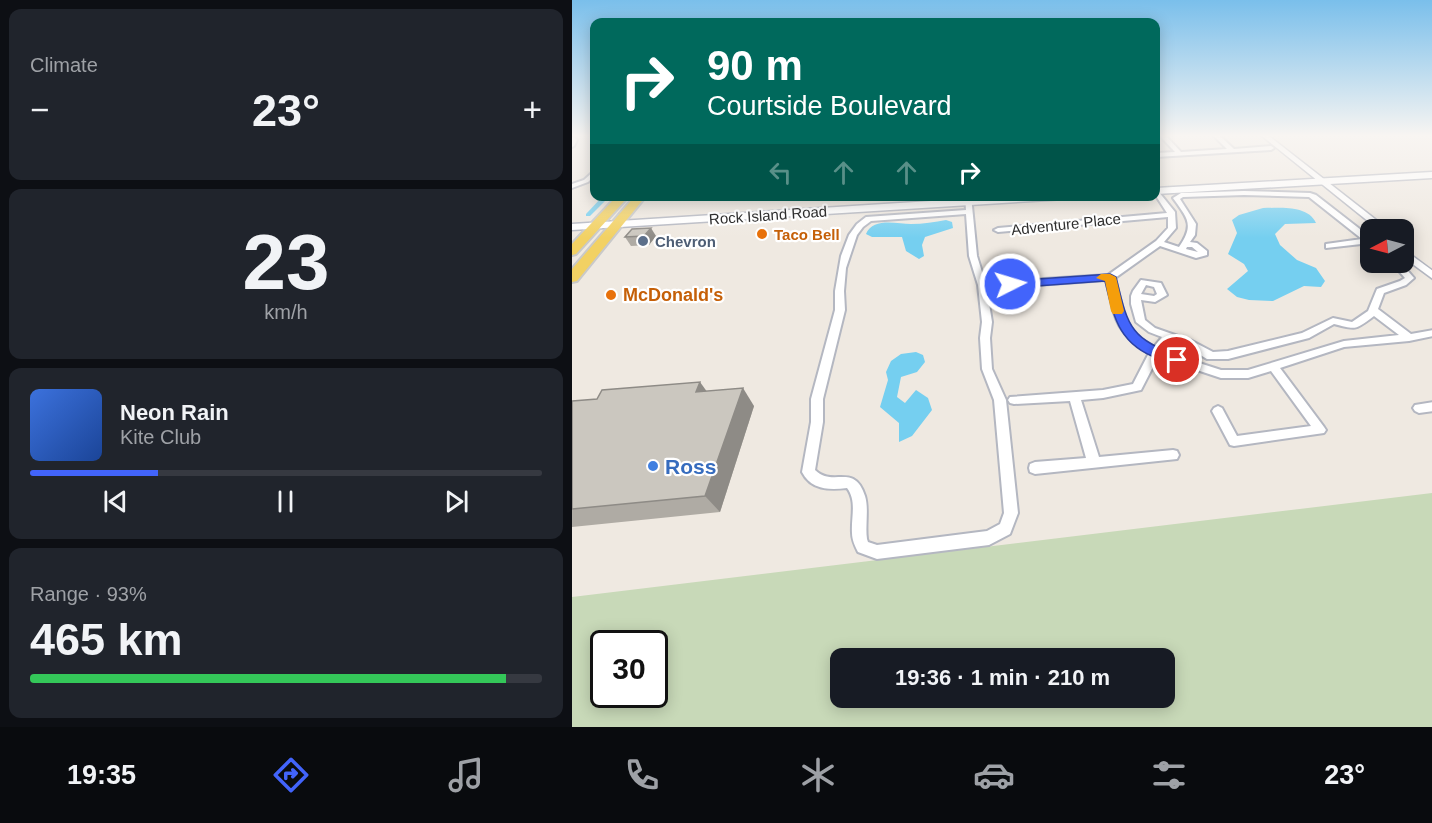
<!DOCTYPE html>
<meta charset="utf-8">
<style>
body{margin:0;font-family:Helvetica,sans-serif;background:#20242c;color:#f1f3f6;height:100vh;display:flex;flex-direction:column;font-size:22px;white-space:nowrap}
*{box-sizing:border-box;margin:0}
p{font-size:20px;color:#9ea1a6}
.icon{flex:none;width:33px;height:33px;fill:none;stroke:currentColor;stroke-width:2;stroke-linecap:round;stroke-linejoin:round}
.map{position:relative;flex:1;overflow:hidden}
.sheet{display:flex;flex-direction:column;gap:9px;padding:9px;background:#0d0f14;width:572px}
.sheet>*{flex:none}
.hud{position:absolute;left:18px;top:18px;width:570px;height:183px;border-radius:12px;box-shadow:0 3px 15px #0003;background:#00695c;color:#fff;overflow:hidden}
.needle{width:39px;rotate:264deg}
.tools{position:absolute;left:788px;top:219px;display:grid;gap:12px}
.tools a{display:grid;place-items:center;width:54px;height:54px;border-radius:12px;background:#171b24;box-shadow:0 3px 15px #0003;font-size:30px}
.speed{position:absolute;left:18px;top:630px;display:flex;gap:12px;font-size:30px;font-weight:700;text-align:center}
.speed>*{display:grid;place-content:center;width:78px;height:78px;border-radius:50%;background:#171b24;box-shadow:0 3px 15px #0003;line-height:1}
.speed .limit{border:3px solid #111;border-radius:9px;background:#fff;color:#111}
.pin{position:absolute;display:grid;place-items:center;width:51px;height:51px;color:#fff;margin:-26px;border:3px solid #fff;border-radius:50%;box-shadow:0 2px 6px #0007}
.me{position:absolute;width:66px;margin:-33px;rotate:85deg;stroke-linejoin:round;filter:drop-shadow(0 0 4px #0008)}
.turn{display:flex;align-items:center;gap:21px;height:126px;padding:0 18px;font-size:27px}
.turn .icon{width:78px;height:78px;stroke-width:2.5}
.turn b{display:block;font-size:42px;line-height:51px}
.lanes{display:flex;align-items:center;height:57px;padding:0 18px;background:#0003;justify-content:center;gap:30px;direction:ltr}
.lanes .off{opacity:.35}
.big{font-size:45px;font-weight:700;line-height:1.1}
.sheet .card{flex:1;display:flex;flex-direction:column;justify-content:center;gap:9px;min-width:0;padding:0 21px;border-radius:12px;background:#20242c}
.sheet .dial{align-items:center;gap:0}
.dial b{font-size:78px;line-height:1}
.song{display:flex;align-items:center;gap:18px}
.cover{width:72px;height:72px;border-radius:9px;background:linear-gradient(135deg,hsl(220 70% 55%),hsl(220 70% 35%))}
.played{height:6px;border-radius:3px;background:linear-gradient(90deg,#4264fb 25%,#363941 25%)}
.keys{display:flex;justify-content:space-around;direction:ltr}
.heat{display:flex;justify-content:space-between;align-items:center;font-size:33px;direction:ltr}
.charge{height:9px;border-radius:4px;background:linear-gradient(90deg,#34c759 93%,#363941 0)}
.trip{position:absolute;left:258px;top:648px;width:345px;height:60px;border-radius:12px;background:#171b24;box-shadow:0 3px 15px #0003;font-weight:700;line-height:60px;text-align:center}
.dock{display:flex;height:96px;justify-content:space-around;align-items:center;background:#090b0e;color:#9ea1a6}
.dock .icon{width:42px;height:42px}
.dock .current{color:#4264fb}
.dock b{font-size:27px;color:#f1f3f6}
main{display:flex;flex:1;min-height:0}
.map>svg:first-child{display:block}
</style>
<main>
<section class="sheet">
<div class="card"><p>Climate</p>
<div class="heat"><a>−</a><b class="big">23°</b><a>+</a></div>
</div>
<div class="card dial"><b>23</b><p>km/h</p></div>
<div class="card">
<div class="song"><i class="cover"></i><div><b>Neon Rain</b><p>Kite Club</p></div></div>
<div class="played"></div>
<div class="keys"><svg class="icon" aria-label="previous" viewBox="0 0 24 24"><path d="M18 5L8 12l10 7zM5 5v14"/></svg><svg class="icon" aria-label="pause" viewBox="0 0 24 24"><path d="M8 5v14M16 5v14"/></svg><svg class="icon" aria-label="next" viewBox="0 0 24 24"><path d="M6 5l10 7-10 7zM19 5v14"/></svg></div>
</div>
<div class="card"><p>Range · 93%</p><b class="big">465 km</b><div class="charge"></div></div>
</section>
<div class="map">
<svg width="861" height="727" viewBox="0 0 861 727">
<rect width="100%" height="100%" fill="#efe9e1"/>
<path fill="#c8d9b8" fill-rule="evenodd" d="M860,493v234h-860v-130zM32,644h50v50h-50zM268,658h324v40h-324z"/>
<g fill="#75cff0">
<path d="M691,208c17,0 45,-3 53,15l-31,1 -10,10 5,11 17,15 19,8 9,13 -4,6 -17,-1 -31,15 -24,-1 -12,-3 -10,-8 21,-18 -4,-7 -16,-10 9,-21 -5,-13 7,-5z"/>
<path d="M374,220l6,2 1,6 -28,9 -3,8 2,11 -5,3 -13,-8 -4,-14h-30l-6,-3c7,-17 31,-10 45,-10 12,0 24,-2 35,-4z"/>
<polygon points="344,352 351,355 353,362 345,372 329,377 325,397 333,403 344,390 356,398 360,410 340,436 327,442 327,423 308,407 316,380 314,372 319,361 329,354"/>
</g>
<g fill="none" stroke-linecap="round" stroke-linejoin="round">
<polygon fill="#75cff0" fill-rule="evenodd" points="31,196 38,196 18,216 14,216 14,214"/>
<g stroke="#b4b7c1" stroke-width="4">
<g id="minor">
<polygon points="0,136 5,140 2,146 0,147"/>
<polygon points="588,136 594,136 609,152 655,149 642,136 648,136 662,149 699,146 702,148 699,150 584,157 584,153 603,152"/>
<polygon points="22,171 22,176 16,182 0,188 0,184 12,180"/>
<path d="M584,190l2,1 17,21 1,16 -12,14 15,5c16,-23 8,-29 -6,-49l8,-5 63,-2 66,2 6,2 54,42v6l-44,5v-4l36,-5 -53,-42 -65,-2 -61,2 -3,2 16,25 -1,11 -5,7 7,1 10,8v4l-11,3 -36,-12 -45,32 10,41 13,18 16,10 8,-10 -13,-5 -13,-10 -5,-18v-8l2,-5 8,-11 20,3 6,12 -12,7 -14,-2 4,20 10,8 37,13 21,11 15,-1 74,-18 31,-15 19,4 16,-11 9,-22 23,-8 5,-3 -14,-16h9l14,16 -8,7 -22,8 -6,16 33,25 22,-4v6l-24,5 -65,6 -64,21 44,59 2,3 -2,3 -90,13 -4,-1 -18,-34 2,-3 4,-2 4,2 15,28 74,-10 -40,-55 -23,7h-27l-63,-21 -17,33 -38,8 -22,2 18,57 74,-7 4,1 2,4 -2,4 -142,15 -5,-2 -1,-4 1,-4 5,-2 51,-4 -16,-57 -56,3 -4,-1 -2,-3 2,-3 93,-7 30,-6 16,-31c-35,-22 -34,-35 -43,-73l-96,7 -4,-3 4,-3 98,-6 48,-34 12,-13v-11l-170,15 -4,-2 4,-2 169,-15 -11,-17zM615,247h5l6,5 -12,-3zM574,285l8,2 3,7 -3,2 -13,-2zM802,316l25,19 -55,6 -96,29h-27l-59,-19 8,-11 14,5 23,14h21l81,-21 25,-14c23,6 21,6 40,-8z"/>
<path d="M393,196h6l6,60 9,29 6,37 -2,16 2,31 14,31 12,113 -8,21 -21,11 -112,14 -19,-7c-3,-6 -6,-12 -6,-19 -1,-16 5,-32 -5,-45 -18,2 -36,2 -45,-16l9,-50v-23l24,-89v-19l6,-35 8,-21 8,-11 9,-7 100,-7zM394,214l3,42 9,29 4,37 -2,16 2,31 12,31 10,113 -4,11 -13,7 -110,14 -9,-3 -1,-3c-2,-14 2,-30 -2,-43 -11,-34 -32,-8 -50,-26l8,-48v-23l22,-89 -1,-19 2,-23 11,-33 6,-8 8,-6z"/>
<polygon points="861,402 861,411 847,413 843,411 841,408 843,405"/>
</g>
</g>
<g stroke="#b4b7c1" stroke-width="3">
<g id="tertiary">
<polygon points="690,136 697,136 817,230 807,230"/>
<polygon points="831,249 861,271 861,279 831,257"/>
</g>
</g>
<g stroke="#b4b7c1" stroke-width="3">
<g id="secondary">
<polygon points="861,172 861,178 584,194 584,188"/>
<polygon points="438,196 498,196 493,199 0,230 0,224"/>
</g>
</g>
<g stroke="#c9c9c9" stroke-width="4">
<g id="primary">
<polygon points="45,196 57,196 4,254 0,255 0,244"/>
<polygon points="63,196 74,196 5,281 0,282 0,269"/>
</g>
</g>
<use href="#minor" fill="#fff" fill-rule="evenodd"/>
<use href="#tertiary" fill="#fff" fill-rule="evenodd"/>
<use href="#secondary" fill="#fff" fill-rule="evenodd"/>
<use href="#primary" fill="#f2d163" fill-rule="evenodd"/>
</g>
<g fill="#afaba4">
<polygon points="60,229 84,236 77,245 59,246 53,237"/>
<polygon points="135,391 182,406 148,512 0,527 0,401"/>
</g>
<g fill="#8e8b86">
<polygon points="79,228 84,236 77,245 72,236"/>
<polygon points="128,382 141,400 124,392"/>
<polygon points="171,388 182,406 148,512 133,496"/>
</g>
<g fill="#cbc7bf" stroke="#8e8b86" stroke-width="1.5">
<polygon points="79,228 72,236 53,237 60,229"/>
<polygon points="128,382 124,392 171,388 133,496 0,509 0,401 25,399 30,390"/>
</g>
<linearGradient id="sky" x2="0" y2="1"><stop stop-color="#7abfeb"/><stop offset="0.57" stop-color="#f8f5f2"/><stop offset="1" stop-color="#f8f5f2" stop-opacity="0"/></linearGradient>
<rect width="861" height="238" fill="url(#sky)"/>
<path fill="#4264fb" stroke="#2b41a3" stroke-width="1.5" d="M538,274l6,3c12,50 14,63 66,79l2,4 -2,3c-8,2 -16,-2 -23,-4 -40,-14 -45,-41 -54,-78l-95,7 -5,-4 5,-3z"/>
<polygon fill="#f59e0b" points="529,274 538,274 544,277 552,311 550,314 541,314 539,311 533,281 524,278"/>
<g fill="#e8710a" stroke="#fff" stroke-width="2">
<circle cx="190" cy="234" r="6"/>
<circle cx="39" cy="295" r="6"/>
</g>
<circle fill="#5c6f8a" stroke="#fff" stroke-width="2" cx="71" cy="241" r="6"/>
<circle fill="#3f7fe0" stroke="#fff" stroke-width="2" cx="81" cy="466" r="6"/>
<g text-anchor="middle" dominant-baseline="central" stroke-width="4.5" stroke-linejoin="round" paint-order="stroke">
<g font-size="15" fill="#2e2e2e" stroke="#fff">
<text transform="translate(196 215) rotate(-4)">Rock Island Road</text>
<text transform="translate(494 224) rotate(-6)">Adventure Place</text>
</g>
<g font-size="15" font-weight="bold" fill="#c56008" stroke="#fff" text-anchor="start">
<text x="202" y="234">Taco Bell</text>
</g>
<g font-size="15" font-weight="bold" fill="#4e5e75" stroke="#fff" text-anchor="start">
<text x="83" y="241">Chevron</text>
</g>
<g font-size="18" font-weight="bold" fill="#c56008" stroke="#fff" text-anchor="start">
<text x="51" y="295">McDonald's</text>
</g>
<g font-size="21" font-weight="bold" fill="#366cbe" stroke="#fff" text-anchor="start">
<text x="93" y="466">Ross</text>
</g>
</g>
</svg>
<div class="tools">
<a><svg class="needle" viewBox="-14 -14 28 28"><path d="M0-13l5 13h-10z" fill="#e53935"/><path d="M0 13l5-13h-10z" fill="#9ea1a6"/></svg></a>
</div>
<div class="speed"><div class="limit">30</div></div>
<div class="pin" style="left:605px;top:360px;background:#d93025"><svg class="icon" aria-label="arrive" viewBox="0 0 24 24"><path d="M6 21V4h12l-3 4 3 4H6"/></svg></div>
<svg class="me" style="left:438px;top:284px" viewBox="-20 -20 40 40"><circle r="17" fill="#4264fb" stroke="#fff" stroke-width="3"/><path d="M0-11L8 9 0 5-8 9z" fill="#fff"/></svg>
<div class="trip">19:36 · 1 min · 210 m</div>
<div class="hud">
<div class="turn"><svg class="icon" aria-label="right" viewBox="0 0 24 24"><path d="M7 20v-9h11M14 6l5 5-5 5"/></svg><div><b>90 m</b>Courtside Boulevard</div></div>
<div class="lanes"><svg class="icon off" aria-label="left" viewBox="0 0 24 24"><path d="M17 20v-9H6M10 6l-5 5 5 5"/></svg><svg class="icon off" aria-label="ahead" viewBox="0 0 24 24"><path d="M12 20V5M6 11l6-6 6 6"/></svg><svg class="icon off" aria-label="ahead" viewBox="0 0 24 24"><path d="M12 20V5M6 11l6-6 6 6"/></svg><svg class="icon" aria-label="right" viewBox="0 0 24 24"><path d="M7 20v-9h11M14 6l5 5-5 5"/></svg></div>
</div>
</div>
</main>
<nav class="dock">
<b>19:35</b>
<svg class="icon current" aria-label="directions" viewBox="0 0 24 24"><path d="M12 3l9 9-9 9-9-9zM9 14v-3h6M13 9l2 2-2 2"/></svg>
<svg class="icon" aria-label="music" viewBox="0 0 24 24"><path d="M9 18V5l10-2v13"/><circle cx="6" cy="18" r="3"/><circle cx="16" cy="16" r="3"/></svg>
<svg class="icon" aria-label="phone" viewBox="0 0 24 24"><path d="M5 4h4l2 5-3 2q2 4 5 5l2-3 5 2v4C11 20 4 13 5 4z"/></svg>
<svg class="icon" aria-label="climate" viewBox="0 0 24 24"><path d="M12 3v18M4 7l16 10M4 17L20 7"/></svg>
<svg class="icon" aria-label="car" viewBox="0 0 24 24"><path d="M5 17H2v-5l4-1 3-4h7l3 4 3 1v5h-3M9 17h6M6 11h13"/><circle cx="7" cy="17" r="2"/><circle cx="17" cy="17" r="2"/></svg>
<svg class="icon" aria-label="filters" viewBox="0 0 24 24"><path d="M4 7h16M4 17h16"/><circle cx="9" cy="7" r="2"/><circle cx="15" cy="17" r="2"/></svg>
<b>23°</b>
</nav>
